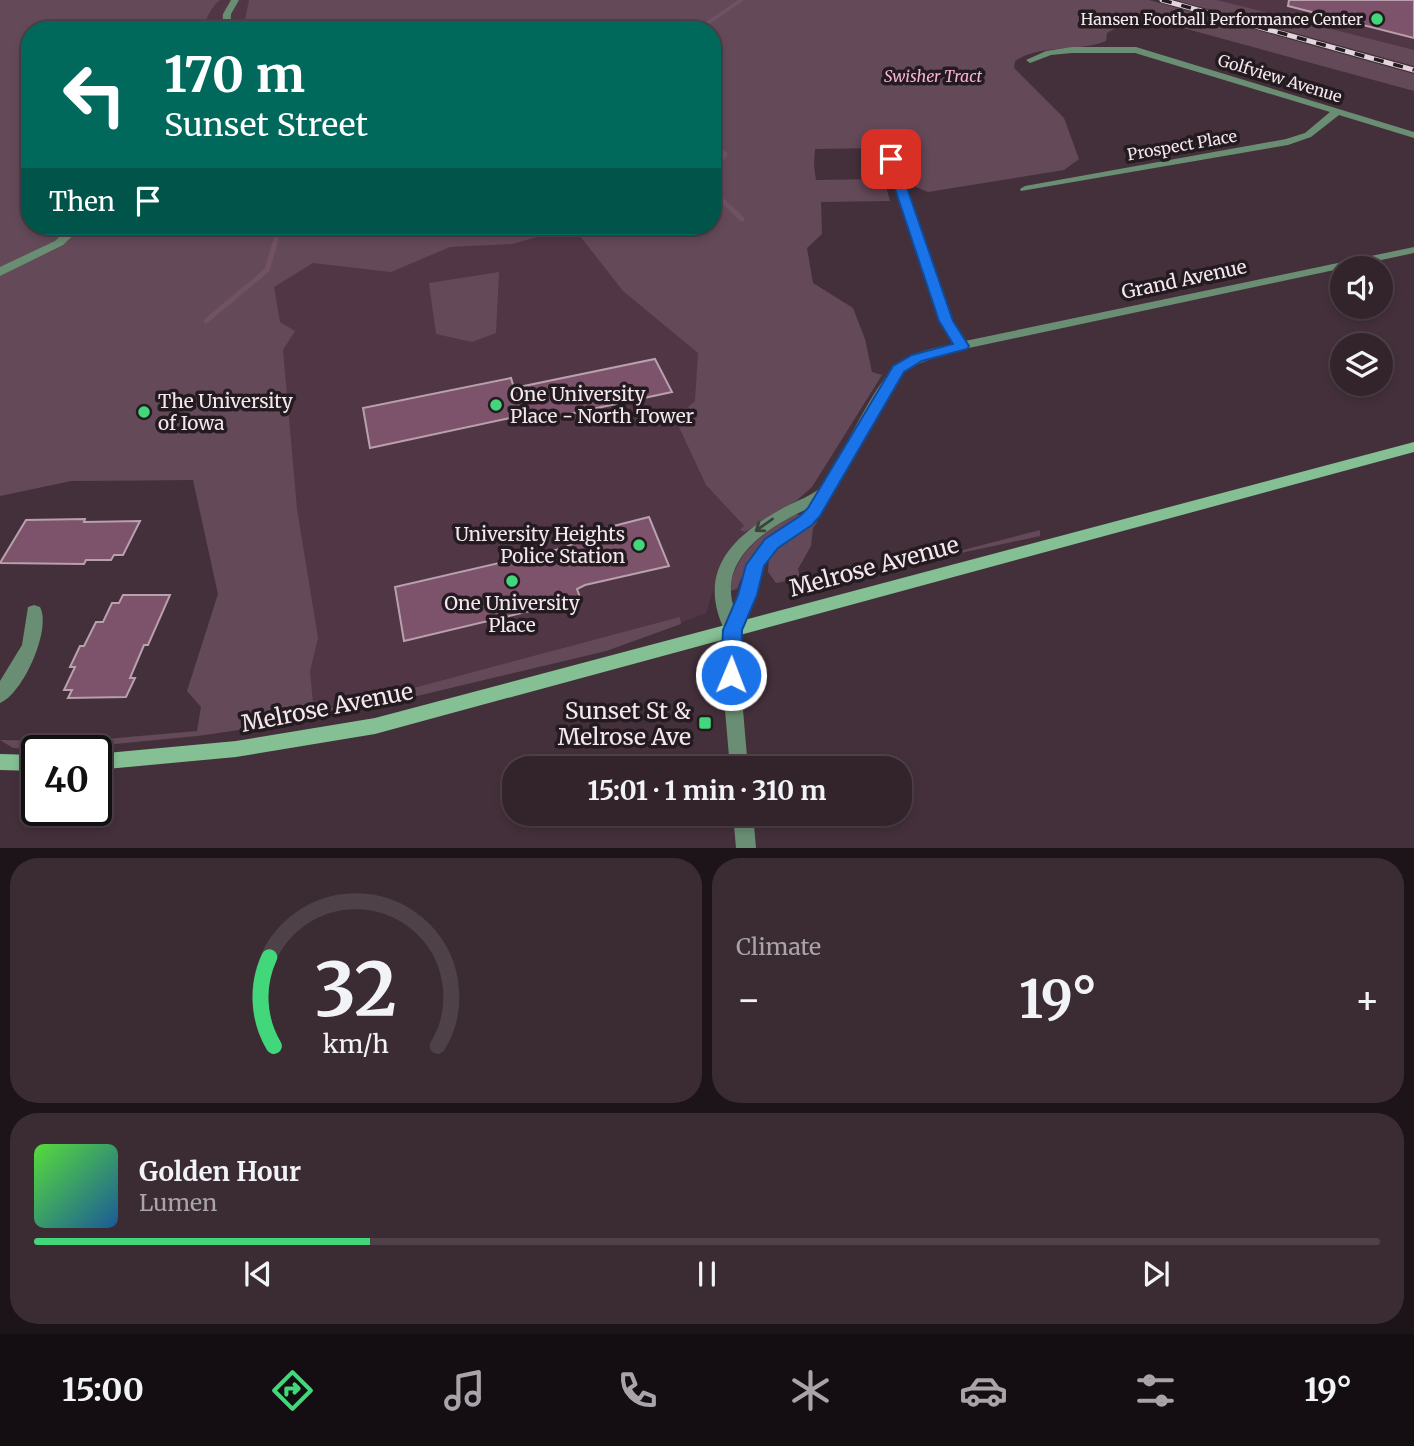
<!DOCTYPE html>
<meta charset="utf-8">
<style>
body{margin:0;font-family:Merriweather,serif;background:#3b2c34;color:#f1f3f6;height:100vh;display:flex;flex-direction:column;font-size:26px;white-space:nowrap}
*{box-sizing:border-box;margin:0}
p{font-size:23px;color:#a9a4a9}
.icon{flex:none;width:38px;height:38px;fill:none;stroke:currentColor;stroke-width:2;stroke-linecap:round;stroke-linejoin:round}
.map{position:relative;height:848px;overflow:hidden}
.drawer{display:flex;flex-direction:column;gap:10px;padding:10px;background:#1c1418;flex:1}
.drawer>*{flex:none}
.guide{position:absolute;left:21px;top:21px;width:700px;height:214px;border-radius:28px;box-shadow:0 4px 10px #0003,0 0 0 2px #4e4148;background:#00695c;color:#fff;overflow:hidden}
.fabs{position:absolute;left:1330px;top:256px;display:grid;gap:14px}
.fabs a{display:grid;place-items:center;width:63px;height:63px;border-radius:50%;background:#33242c;box-shadow:0 4px 10px #0003,0 0 0 2px #4e4148;font-size:35px}
.speed{position:absolute;left:21px;top:735px;display:flex;gap:14px;font-size:35px;font-weight:700;text-align:center}
.speed>*{display:grid;place-content:center;width:91px;height:91px;border-radius:50%;background:#33242c;box-shadow:0 4px 10px #0003,0 0 0 2px #4e4148;line-height:1}
.speed .limit{border:4px solid #111;border-radius:10px;background:#fff;color:#111}
.pin{position:absolute;display:grid;place-items:center;width:60px;height:60px;color:#fff;margin:-30px;border-radius:14px;box-shadow:0 4px 10px #0006}
.me{position:absolute;width:77px;margin:-38px;rotate:1deg;stroke-linejoin:round;filter:drop-shadow(0 0 5px #0008)}
.turn{display:flex;align-items:center;gap:24px;height:147px;padding:0 28px;font-size:32px}
.turn .icon{width:91px;height:91px;stroke-width:2.5}
.turn b{display:block;font-size:49px;line-height:60px}
.then{display:flex;align-items:center;height:66px;padding:0 28px;background:#0003;gap:14px;font-size:26px}
.big{font-size:52px;font-weight:700;line-height:1.1}
.drawer .card{flex:1;display:flex;flex-direction:column;justify-content:center;gap:10px;min-width:0;padding:0 24px;border-radius:28px;background:#3b2c34}
.drawer .dial{align-items:center;gap:0}
.dial svg{height:182px;overflow:visible;fill:none;stroke:#4e4148;stroke-width:7;stroke-linecap:round;text-anchor:middle}
.dial text{fill:#f1f3f6;stroke:none}
.song{display:flex;align-items:center;gap:21px}
.cover{width:84px;height:84px;border-radius:10px;background:linear-gradient(135deg,hsl(110 70% 55%),hsl(210 70% 35%))}
.played{height:7px;border-radius:4px;background:linear-gradient(90deg,#43d77b 25%,#4e4148 25%)}
.keys{display:flex;justify-content:space-around;direction:ltr}
.heat{display:flex;justify-content:space-between;align-items:center;font-size:38px;direction:ltr}
.drawer .tiles{flex:1;display:grid;gap:10px;grid-template-columns:1fr 1fr}
.card:last-child{grid-column:span 2}
.trip{position:absolute;left:502px;top:756px;width:410px;height:70px;border-radius:28px;background:#33242c;box-shadow:0 4px 10px #0003,0 0 0 2px #4e4148;font-weight:700;line-height:70px;text-align:center}
.menu{display:flex;height:112px;justify-content:space-around;align-items:center;background:#140e12;color:#a9a4a9}
.menu .icon{width:49px;height:49px}
.menu .on{color:#43d77b}
.menu b{font-size:32px;color:#f1f3f6}
.map>svg:first-child{display:block}
</style>
<div class="map">
<svg width="1414" height="848" viewBox="0 0 1414 848">
<rect width="100%" height="100%" fill="#44303b"/>
<g fill="#513746" fill-rule="evenodd">
<path d="M0,0h721l-15,485 41,45 -25,32 -16,51 -100,38 -279,66 -130,19 21,-142 -25,-114 -122,1 -71,15zM30,30h682v196h-682z"/>
<polygon points="1216,0 1414,0 1414,53"/>
</g>
<g fill="#644a59">
<path d="M0,0h220c-8,6 -16,20 -16,30h-174v196h682v-196h-469l6,-30h900l265,74v17l-238,-65 -55,-1 -14,8 -1,8c-29,12 -64,2 -91,20l-1,7 50,50 15,41 -15,11 -136,22 -12,-5 -14,-30 -19,-9 -68,1 -1,17 2,14 68,-1 6,22 -69,1 1,32 -15,14 6,35 40,25 12,31 7,33 10,3 -70,112 -16,14 -51,31 -5,-2 4,-4 -38,-41 -34,-73 15,-4 8,-7 3,-48 -75,-62 -50,-64 -61,17 -62,3 -59,25 -78,-9 -39,24 6,35 15,9 -12,19 14,159 21,129 -8,33 4,43 33,-11 -8,9 -12,5 -130,19 -103,10 -66,3 -15,-1 -13,-8 83,1 114,-10 4,-24 -14,-16 31,-97 -25,-114 -122,1 -71,15z"/>
<polygon points="1175,0 1217,0 1414,50 1414,66"/>
<polygon points="499,272 496,333 472,342 436,334 429,283"/>
<path d="M795,514l7,1 -1,3c-39,23 -47,29 -64,71l-7,2c3,-38 35,-60 65,-77z"/>
<polygon points="818,521 813,528 811,546 798,569 800,578 776,583 768,572 769,557 784,542"/>
<polygon points="1040,530 1040,536 909,564"/>
<polygon points="680,617 681,624 606,651 417,696 407,697 395,693"/>
</g>
<g fill="none" stroke-linecap="round" stroke-linejoin="round">
<polyline stroke="#705264" stroke-width="3.5" points="558,30 585,22 702,27 741,0"/>
<g stroke="#705264" stroke-width="5">
<polyline points="712,145 725,154 712,175"/>
<polyline points="712,191 742,219"/>
<polyline points="206,321 267,270 280,226"/>
</g>
</g>
<g fill="#7d526b" stroke="#b8a0ad" stroke-width="2">
<polygon points="1289,0 1414,0 1414,38 1288,6"/>
<polygon points="655,359 672,392 536,421 533,413 370,448 363,408 511,378 514,388"/>
<polygon points="649,517 669,566 585,585 577,589 580,597 551,606 404,641 395,587 564,548 572,544 570,537"/>
<polygon points="85,519 84,522 140,521 123,555 114,555 111,560 86,560 84,564 0,563 26,520"/>
<polygon points="123,595 170,595 148,645 144,645 130,678 135,678 126,697 68,698 72,690 64,690 75,667 70,667 80,646 84,646 96,622 103,622 112,603 119,603"/>
</g>
<g fill="none" stroke-linecap="round" stroke-linejoin="round">
<g fill="#6a8e73" fill-rule="evenodd">
<polygon points="231,0 239,0 231,14 230,30 222,30 223,14"/>
<polygon points="1072,47 1136,47 1414,132 1414,138 1339,115 1311,137 1288,145 1021,191 1020,189 1025,186 1286,139 1305,133 1330,112 1135,53 1072,53 1051,55 1030,63 1026,60 1046,51"/>
<path d="M891,156l5,3 56,162 13,20 449,-94v6l-464,99 -40,15 -13,12 -78,137 -39,30 -15,17 -9,31 -17,41 -6,2 -6,-2c-33,-63 5,-99 58,-128 11,-6 29,-12 37,-21 7,-9 13,-23 19,-33 14,-24 40,-80 62,-93 15,-9 34,-13 51,-16l-14,-23 -54,-162zM809,508l-52,42 -10,18 -13,40c-17,-51 38,-83 75,-100z"/>
<polygon points="71,226 83,226 63,245 0,276 0,267 55,241"/>
<path d="M34,605l6,2c12,23 -18,88 -40,96v-22l22,-36 6,-38z"/>
</g>
<g fill="#6a8e73" fill-rule="evenodd">
<polygon points="733,623 739,625 741,630 740,675 748,768 730,768 722,675 725,630 727,625"/>
<polygon points="733,814 753,814 756,848 736,848"/>
</g>
<g fill="#85bf94" fill-rule="evenodd">
<polygon points="1414,442 1414,452 375,734 236,757 96,770 96,754 236,741 375,718"/>
<polygon points="0,754 37,755 37,771 0,770"/>
</g>
<g stroke="#e2d5db" stroke-width="5">
<polyline id="rail" points="1162,0 1414,70"/>
</g>
<use href="#rail" stroke="#241b20" stroke-width="3.5" stroke-dasharray="10" stroke-linecap="butt"/>
</g>
<defs><path id="oneway-shaft" d="M-6 0H5M1.5-3L5.5 0L1.5 3" fill="none" stroke-width="1.6" stroke-linecap="round" stroke-linejoin="round" transform="scale(1.75)"/></defs>
<use stroke="#3c433d" href="#oneway-shaft" transform="translate(764 525) rotate(145)"/>
<polygon fill="#1a73e8" stroke="#114b97" stroke-width="2" points="887,156 897,159 953,321 969,346 967,349 922,361 904,372 820,516 812,525 778,548 764,566 757,595 742,630 741,675 738,680 731,683 724,680 721,675 723,630 738,595 746,565 765,539 800,516 808,508 893,366 912,355 953,344 939,321 885,159"/>
<g fill="#43d77b" stroke="#241b20" stroke-width="2.5">
<circle cx="1377" cy="19" r="7"/>
<circle cx="496" cy="405" r="7"/>
<circle cx="144" cy="412" r="7"/>
<circle cx="639" cy="545" r="7"/>
<circle cx="512" cy="581" r="7"/>
<rect x="698" y="716" width="14" height="14" rx="3.5"/>
</g>
<g text-anchor="middle" dominant-baseline="central" stroke-width="7" stroke-linejoin="round" paint-order="stroke">
<g font-size="16" fill="#f4e8ee" stroke="#241b20" text-anchor="end">
<text x="1363" y="19">Hansen Football Performance Center</text>
</g>
<g font-size="16" font-style="italic" fill="#fab2db" stroke="#241b20">
<text x="933" y="76">Swisher Tract</text>
</g>
<g font-size="16" fill="#f4e8ee" stroke="#241b20">
<text transform="translate(1280 78) rotate(17)">Golfview Avenue</text>
<text transform="translate(1182 145) rotate(-10)">Prospect Place</text>
</g>
<g font-size="19" fill="#f4e8ee" stroke="#241b20">
<text transform="translate(1184 279) rotate(-12)">Grand Avenue</text>
</g>
<g font-size="19" fill="#f4e8ee" stroke="#241b20" text-anchor="start">
<text x="510" y="394">One University<tspan x="510" dy="22">Place - North Tower</tspan></text>
<text x="158" y="401">The University<tspan x="158" dy="22">of Iowa</tspan></text>
<text x="625" y="534" text-anchor="end">University Heights<tspan x="625" dy="22">Police Station</tspan></text>
<text x="512" y="603" text-anchor="middle">One University<tspan x="512" dy="22">Place</tspan></text>
</g>
<g font-size="23" fill="#f4e8ee" stroke="#241b20">
<text transform="translate(874 566) rotate(-15)">Melrose Avenue</text>
<text transform="translate(327 707) rotate(-11)">Melrose Avenue</text>
</g>
<g font-size="23" fill="#f4e8ee" stroke="#241b20" text-anchor="end">
<text x="691" y="710">Sunset St &amp;<tspan x="691" dy="26">Melrose Ave</tspan></text>
</g>
</g>
</svg>
<div class="fabs">
<a><svg class="icon" aria-label="sound" viewBox="0 0 24 24"><path d="M4 9h4l5-4v14l-5-4H4zM17 9q2 3 0 6"/></svg></a>
<a><svg class="icon" aria-label="layers" viewBox="0 0 24 24"><path d="M12 4l9 5-9 5-9-5zM3 14l9 5 9-5"/></svg></a>
</div>
<div class="speed"><div class="limit">40</div></div>
<div class="pin" style="left:891px;top:159px;background:#d93025"><svg class="icon" aria-label="arrive" viewBox="0 0 24 24"><path d="M6 21V4h12l-3 4 3 4H6"/></svg></div>
<svg class="me" style="left:731px;top:675px" viewBox="-20 -20 40 40"><circle r="17" fill="#1a73e8" stroke="#fff" stroke-width="3"/><path d="M0-11L8 9 0 5-8 9z" fill="#fff"/></svg>
<div class="trip">15:01 · 1 min · 310 m</div>
<div class="guide">
<div class="turn"><svg class="icon" aria-label="left" viewBox="0 0 24 24"><path d="M17 20v-9H6M10 6l-5 5 5 5"/></svg><div><b>170 m</b>Sunset Street</div></div>
<div class="then">Then<svg class="icon" aria-label="arrive" viewBox="0 0 24 24"><path d="M6 21V4h12l-3 4 3 4H6"/></svg></div>
</div>
</div>
<section class="drawer">
<div class="tiles">
<div class="card dial"><svg viewBox="0 0 100 80">
<path d="M14 69A42 42 0 1 1 86 69"/>
<path d="M14 69A42 42 0 0 1 12 30" stroke="#43d77b"/>
<text x="50" y="56" font-size="32" font-weight="700">32</text>
<text x="50" y="72" font-size="11">km/h</text>
</svg></div>
<div class="card"><p>Climate</p>
<div class="heat"><a>−</a><b class="big">19°</b><a>+</a></div>
</div>
<div class="card">
<div class="song"><i class="cover"></i><div><b>Golden Hour</b><p>Lumen</p></div></div>
<div class="played"></div>
<div class="keys"><svg class="icon" aria-label="previous" viewBox="0 0 24 24"><path d="M18 5L8 12l10 7zM5 5v14"/></svg><svg class="icon" aria-label="pause" viewBox="0 0 24 24"><path d="M8 5v14M16 5v14"/></svg><svg class="icon" aria-label="next" viewBox="0 0 24 24"><path d="M6 5l10 7-10 7zM19 5v14"/></svg></div>
</div>
</div>
</section>
<nav class="menu">
<b>15:00</b>
<svg class="icon on" aria-label="directions" viewBox="0 0 24 24"><path d="M12 3l9 9-9 9-9-9zM9 14v-3h6M13 9l2 2-2 2"/></svg>
<svg class="icon" aria-label="music" viewBox="0 0 24 24"><path d="M9 18V5l10-2v13"/><circle cx="6" cy="18" r="3"/><circle cx="16" cy="16" r="3"/></svg>
<svg class="icon" aria-label="phone" viewBox="0 0 24 24"><path d="M5 4h4l2 5-3 2q2 4 5 5l2-3 5 2v4C11 20 4 13 5 4z"/></svg>
<svg class="icon" aria-label="climate" viewBox="0 0 24 24"><path d="M12 3v18M4 7l16 10M4 17L20 7"/></svg>
<svg class="icon" aria-label="car" viewBox="0 0 24 24"><path d="M5 17H2v-5l4-1 3-4h7l3 4 3 1v5h-3M9 17h6M6 11h13"/><circle cx="7" cy="17" r="2"/><circle cx="17" cy="17" r="2"/></svg>
<svg class="icon" aria-label="filters" viewBox="0 0 24 24"><path d="M4 7h16M4 17h16"/><circle cx="9" cy="7" r="2"/><circle cx="15" cy="17" r="2"/></svg>
<b>19°</b>
</nav>
